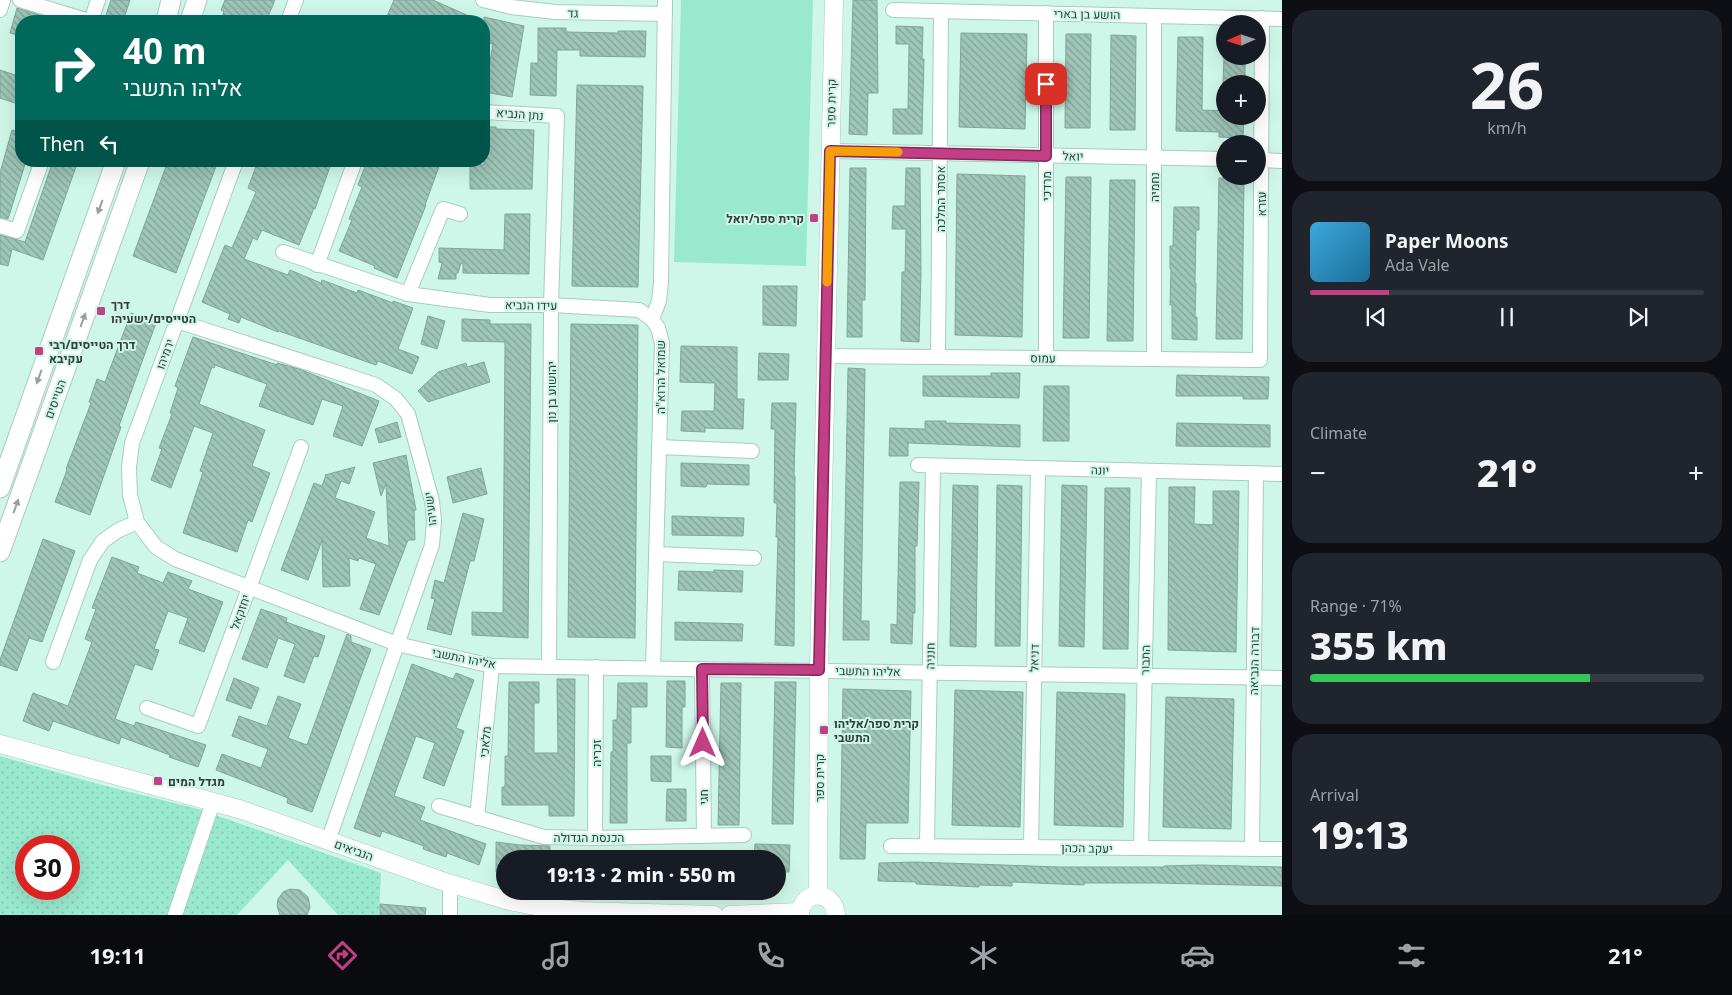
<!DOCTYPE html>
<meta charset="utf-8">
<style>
body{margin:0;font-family:"Noto Sans",Heebo,sans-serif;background:#20242c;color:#f1f3f6;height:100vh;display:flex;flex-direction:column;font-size:19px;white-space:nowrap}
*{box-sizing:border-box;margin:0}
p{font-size:16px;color:#9ea1a6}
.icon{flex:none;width:28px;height:28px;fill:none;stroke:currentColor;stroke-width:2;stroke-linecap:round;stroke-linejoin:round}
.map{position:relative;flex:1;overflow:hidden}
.side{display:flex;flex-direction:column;gap:10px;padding:10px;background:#0d0f14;width:450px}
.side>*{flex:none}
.hud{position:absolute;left:15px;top:15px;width:475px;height:152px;border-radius:20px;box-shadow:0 5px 20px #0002;background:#00695c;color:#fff;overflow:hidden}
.needle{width:32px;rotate:267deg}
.controls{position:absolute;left:1216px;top:15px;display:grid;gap:10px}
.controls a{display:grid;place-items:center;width:50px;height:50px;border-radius:50%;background:#171b24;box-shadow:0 5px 20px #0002;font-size:25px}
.speed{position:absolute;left:15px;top:835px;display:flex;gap:10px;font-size:25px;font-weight:700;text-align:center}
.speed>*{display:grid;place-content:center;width:65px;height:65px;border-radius:50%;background:#171b24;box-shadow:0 5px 20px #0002;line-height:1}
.speed .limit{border:8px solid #d22;background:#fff;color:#111}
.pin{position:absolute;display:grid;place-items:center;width:42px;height:42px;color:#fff;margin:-21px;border-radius:10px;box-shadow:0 2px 8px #0006}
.me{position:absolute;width:55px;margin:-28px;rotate:0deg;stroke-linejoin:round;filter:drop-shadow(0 0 4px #0008)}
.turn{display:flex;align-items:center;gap:18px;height:105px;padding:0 25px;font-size:22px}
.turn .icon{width:65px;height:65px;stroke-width:2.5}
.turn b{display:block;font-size:35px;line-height:42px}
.then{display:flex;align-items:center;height:48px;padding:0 25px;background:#0003;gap:10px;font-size:19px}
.big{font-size:38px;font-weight:800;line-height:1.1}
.side .card{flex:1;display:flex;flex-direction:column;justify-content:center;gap:8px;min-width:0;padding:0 18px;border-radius:20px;background:#20242c}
.side .dial{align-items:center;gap:0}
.dial b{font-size:65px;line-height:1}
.song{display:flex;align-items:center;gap:15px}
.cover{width:60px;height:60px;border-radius:8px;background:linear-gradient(135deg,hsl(200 70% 55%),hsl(200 70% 35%))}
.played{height:5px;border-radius:2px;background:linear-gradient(90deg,#c23f85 20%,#363941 20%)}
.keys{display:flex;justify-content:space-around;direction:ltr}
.heat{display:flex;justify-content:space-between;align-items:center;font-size:28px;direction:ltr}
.charge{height:8px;border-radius:4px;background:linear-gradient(90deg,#34c759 71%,#363941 0)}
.trip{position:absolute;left:496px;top:850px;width:290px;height:50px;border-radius:25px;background:#171b24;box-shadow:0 5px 20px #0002;font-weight:800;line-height:50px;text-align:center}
.tab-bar{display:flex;height:80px;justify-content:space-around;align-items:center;background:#090b0e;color:#9ea1a6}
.tab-bar .icon{width:35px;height:35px}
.tab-bar .current{color:#c23f85}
.tab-bar b{font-size:22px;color:#f1f3f6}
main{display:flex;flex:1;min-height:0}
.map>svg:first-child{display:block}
</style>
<main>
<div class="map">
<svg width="1282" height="915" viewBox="0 0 1282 915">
<defs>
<pattern id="grass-dots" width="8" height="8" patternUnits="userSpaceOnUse" patternTransform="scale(1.25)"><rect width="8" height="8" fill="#98e9ce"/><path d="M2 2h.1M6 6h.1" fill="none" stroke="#83c9b2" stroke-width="1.8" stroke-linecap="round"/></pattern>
<pattern id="building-back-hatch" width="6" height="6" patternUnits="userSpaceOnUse" patternTransform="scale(1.25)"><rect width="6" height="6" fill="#9fc6b8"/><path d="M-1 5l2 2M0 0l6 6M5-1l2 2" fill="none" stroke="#82a297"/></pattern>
</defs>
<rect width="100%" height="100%" fill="#cff7e9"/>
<path fill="url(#grass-dots)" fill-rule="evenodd" d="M0,756l98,28 100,25 183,64 -2,42h-41l-50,-55 -51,55h-237zM26,846h43v43h-43z"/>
<polygon fill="#98e9ce" points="681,0 813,0 806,266 674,262"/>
<g fill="url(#building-back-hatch)" stroke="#80a698">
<polygon points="111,0 130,0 123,21 104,21"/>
<polygon points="225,0 275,0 266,21 221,21 224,11 221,10"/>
<polygon points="394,0 433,0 480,21 385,21"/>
<polygon points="853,0 877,0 878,93 868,93 867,135 849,134"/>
<polygon points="17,8 52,19 52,21 21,21 21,36 10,33"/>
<polygon points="484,17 524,26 512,97 485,92 493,44 484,42"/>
<polygon points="896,26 923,27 922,59 924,59 922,134 893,134 893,109 908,109 909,44 896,44"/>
<polygon points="538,28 566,28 566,32 618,33 618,31 646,31 645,57 580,56 580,50 557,50 556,96 530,95 531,63 538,63"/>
<polygon points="961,33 1027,34 1025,129 959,127"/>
<polygon points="1066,34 1091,34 1090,128 1065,128"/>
<polygon points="1111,35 1136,36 1135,130 1110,130"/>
<polygon points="1178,37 1203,37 1202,110 1225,111 1225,116 1244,116 1243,138 1219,137 1219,132 1176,131"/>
<polygon points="1224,56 1245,56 1245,84 1223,84"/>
<polygon points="0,70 21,77 21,105 0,98"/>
<polygon points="577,85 643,86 638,287 572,286"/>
<polygon points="484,127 496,127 496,129 534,130 532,189 470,189 470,164 484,165"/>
<polygon points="12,130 21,132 21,161 26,161 8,219 0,217 0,173"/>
<polygon points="53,161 78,161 43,260 12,249 8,266 0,264 0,235 25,242"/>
<polygon points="168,161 218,161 176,273 133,256"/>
<polygon points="258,161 332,161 315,209 314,208 299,245 262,230 257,240 253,238 244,259 288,275 290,270 321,283 322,280 357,293 358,290 393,303 393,301 413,308 398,349 419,357 412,374 378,361 376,365 279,331 278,332 241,317 239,323 228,319 230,314 202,302 225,245 232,248 256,192 248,188"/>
<polygon points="367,161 441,161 425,205 426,205 397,278 374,268 375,266 339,251 352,220 349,219 362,187 358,185"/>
<polygon points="850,168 866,168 865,300 862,300 862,337 847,337"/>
<polygon points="906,168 920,168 921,273 919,342 901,341 902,272 905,272 906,229 892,229 893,206 905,206"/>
<polygon points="957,174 1025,176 1022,337 955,335"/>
<polygon points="1066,177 1091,177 1089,338 1063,338"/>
<polygon points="1219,178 1244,178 1242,339 1216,339"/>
<polygon points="1110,180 1135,180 1133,341 1107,341"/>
<polygon points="1174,207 1199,207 1199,230 1196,230 1195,283 1196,283 1195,317 1197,317 1197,340 1172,339 1172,305 1170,305 1171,269 1170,269 1170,246 1173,246"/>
<polygon points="505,214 530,214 529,274 463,273 463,263 461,263 458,273 456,273 456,279 438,279 442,263 439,262 439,248 504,250"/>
<polygon points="763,286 797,286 796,326 763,325"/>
<polygon points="131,313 156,323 131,392 119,426 121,427 90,515 55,502 67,470 66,469 91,403 89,402 97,379 105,382"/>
<polygon points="428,316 445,321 437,349 421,344"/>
<polygon points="462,319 490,320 490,324 531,324 528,638 472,635 472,612 503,613 505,342 462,341"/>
<polygon points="571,324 638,325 635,638 568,637"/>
<polygon points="193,337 277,365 277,363 299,369 379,401 362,446 333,436 343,406 322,399 313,425 259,406 267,384 215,365 214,368 212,367 199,404 265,430 252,466 270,473 252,522 248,520 237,552 183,533 203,472 200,471 213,433 194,426 171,488 151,480 162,449 159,448 172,414 170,413 178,388 175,386"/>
<polygon points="681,346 737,347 737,399 744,399 743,429 705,428 705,432 681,431 682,411 714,411 715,383 680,382"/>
<polygon points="759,353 789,354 788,380 758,380"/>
<polygon points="484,362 490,382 428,402 418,391 438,372 466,363 467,367"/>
<polygon points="848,368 865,369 861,621 869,621 869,640 843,640"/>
<polygon points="991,373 1020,373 1019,398 923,396 923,376 991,376"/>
<polygon points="1177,375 1269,377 1268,399 1243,399 1243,396 1176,396"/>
<polygon points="1044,386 1069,386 1069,441 1043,441"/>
<polygon points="772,403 796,403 794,476 795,476 794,646 775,645 778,537 776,537 777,503 774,503 775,429 771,429"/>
<polygon points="925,421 946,421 946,423 1020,425 1020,447 908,443 908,456 889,456 890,428 925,429"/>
<polygon points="397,422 401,437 379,443 375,429"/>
<polygon points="1177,423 1270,425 1270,447 1176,446"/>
<polygon points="406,455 416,510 414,510 415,540 408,540 379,615 360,609 376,564 359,558 358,561 349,558 350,586 323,587 322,540 308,580 281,570 314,483 322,486 326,475 325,475 355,467 349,484 341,481 335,498 375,512 366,538 389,546 386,484 381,496 373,463"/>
<polygon points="681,463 749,465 749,485 707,484 706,487 681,486"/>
<polygon points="481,468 487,494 453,503 447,477"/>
<polygon points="900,482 919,482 917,546 915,546 915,613 913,613 912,644 891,643 891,624 897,625"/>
<polygon points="953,485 978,486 976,647 950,646"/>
<polygon points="997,485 1022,486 1020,646 995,646"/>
<polygon points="1062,485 1087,486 1084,647 1059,646"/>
<polygon points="1169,487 1195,487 1194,524 1213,525 1213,491 1239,491 1236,652 1168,650"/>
<polygon points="1105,488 1130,488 1128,649 1103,649"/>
<polygon points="463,513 484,519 474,561 470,561 451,635 427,629 435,599 431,598 435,580 444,583"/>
<polygon points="672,516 744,518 743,536 672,535"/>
<polygon points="43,539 75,551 42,642 29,638 17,671 0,665 0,660"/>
<polygon points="112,557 139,567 137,573 163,583 168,572 192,581 188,589 223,602 204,652 179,643 188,618 168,611 154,649 159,650 152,670 135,664 115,719 134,726 136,722 206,745 198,767 169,757 170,755 121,737 119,744 53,721 49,731 23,721 33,693 68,706 92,642 85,639 96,609 92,608"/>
<polygon points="714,570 743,571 742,592 678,590 679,571 714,572"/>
<polygon points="261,609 287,618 286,622 325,636 318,657 314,656 304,683 284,676 295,644 278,638 267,668 242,659"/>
<polygon points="675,622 743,624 742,641 675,640"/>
<polygon points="347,634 351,636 351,642 371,649 312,812 287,803 288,798 216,770 222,754 261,768 268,749 232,736 239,716 267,726 278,696 301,704 288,738 307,745"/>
<polygon points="412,664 453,679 456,673 474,680 456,728 464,731 444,786 423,778 435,743 416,736 394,796 425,807 420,820 486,844 479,865 447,853 446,857 423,849 424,846 382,831 380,837 354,828"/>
<polygon points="234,678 259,688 251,709 226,700"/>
<polygon points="557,679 575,679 574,816 549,816 549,805 502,805 502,787 505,787 505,756 508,756 509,682 539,682 539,703 534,703 534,753 558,753"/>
<polygon points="667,681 685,681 685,707 682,707 682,748 666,747"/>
<polygon points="775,682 796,682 793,824 772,824"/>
<polygon points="618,683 647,683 647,707 631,707 631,743 627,743 627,823 610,823 611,752 613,752 613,720 617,720"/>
<polygon points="721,683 741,683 739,825 718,825"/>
<polygon points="843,689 911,691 908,823 866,823 865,859 840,859"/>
<polygon points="955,690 1023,692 1020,827 952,825"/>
<polygon points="1057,692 1125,694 1123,827 1054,825"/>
<polygon points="1166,697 1234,699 1231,829 1163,827"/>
<polygon points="651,756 671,756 671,782 651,781"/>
<polygon points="667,789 686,789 686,821 666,821"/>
<polygon points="496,842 520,845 550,846 550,859 505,859 505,873 496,872"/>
<polygon points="755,844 790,845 789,872 778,872 778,859 754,859"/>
<polygon points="916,862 1060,867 1164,867 1164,866 1200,865 1282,867 1282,886 1156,883 1084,883 1084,885 1012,882 1012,886 979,885 979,887 916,884 916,882 878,881 879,863"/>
<polygon points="290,889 300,890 308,897 310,907 307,915 280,915 277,906 278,899 283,892"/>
<polygon points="380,904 426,908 425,915 380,915"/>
</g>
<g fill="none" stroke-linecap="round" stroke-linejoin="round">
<g stroke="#a6cdbf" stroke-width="16">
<g id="minor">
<polyline points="20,0 89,21"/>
<polyline points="483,0 511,7 555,12 665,14"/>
<polyline points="0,10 3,0"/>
<polyline points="893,10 1282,19"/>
<polyline points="1154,16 1154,359"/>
<polyline points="91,21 98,0"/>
<polyline points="288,21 296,0"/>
<polyline points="484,112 557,116 551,305 549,667"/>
<polyline points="830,151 1225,159"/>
<polyline points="1258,160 1282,161"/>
<polyline points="236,161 132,443 129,467 130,495 137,522 156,547 175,559 397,644 492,666 1282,678"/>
<polyline points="0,226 17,231 42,161"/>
<polyline points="283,252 408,294 490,305 551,305 639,310 652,319"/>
<polyline points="317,265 355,161"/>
<polyline points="408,294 443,209 460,214"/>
<polyline points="177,321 376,385 396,399 408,414 432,501 434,521 432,545 328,841"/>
<polyline points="826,356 1260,360 1262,18"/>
<polyline points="938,357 941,11"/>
<polyline points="1046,358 1046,13"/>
<polyline points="659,447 752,451"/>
<polyline points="918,465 1282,474"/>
<polyline points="656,554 754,558"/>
<polyline points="53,662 90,560 103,541 117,531 137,522"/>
<polyline points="653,668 662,343 658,328 652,319 659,301 661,282 665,0"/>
<polyline points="702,669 704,836"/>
<polyline points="147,708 198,726 301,447"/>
<polyline points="439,806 544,837 595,838 744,835"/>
<polyline points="477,818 492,666"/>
<polyline points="595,838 596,667"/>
<polyline points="891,846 1282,849"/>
<polyline points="927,846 933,466"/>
<polyline points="1031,847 1038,468"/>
<polyline points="1141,848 1149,471"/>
<polyline points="1252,849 1256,473"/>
<polyline points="450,884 450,915"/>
<polyline points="175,915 213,802"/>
</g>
</g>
<g stroke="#a6cdbf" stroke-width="19">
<g id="tertiary">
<polyline points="0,744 239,809 442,881 509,901 541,907 582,911 714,915"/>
<polyline points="818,895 819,670 834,0"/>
<polyline points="730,915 800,912"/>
<path d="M800,915c1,-26 34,-26 36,0"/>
</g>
</g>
<g stroke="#a6cdbf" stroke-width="21">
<g id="secondary">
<polyline points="166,21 171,0"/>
<polyline points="190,21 197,0"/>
<polyline points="0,488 116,161"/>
<polyline points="0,552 140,161"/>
</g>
</g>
<use href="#minor" stroke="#fff" stroke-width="14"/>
<use href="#tertiary" stroke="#fff" stroke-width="18"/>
<use href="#secondary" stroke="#fff" stroke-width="19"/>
</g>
<defs><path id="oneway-solid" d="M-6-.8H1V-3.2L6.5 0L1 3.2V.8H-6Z" transform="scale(1.25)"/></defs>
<g fill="#98a09c">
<use href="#oneway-solid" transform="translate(100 207) rotate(110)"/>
<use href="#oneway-solid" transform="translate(83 320) rotate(-70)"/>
<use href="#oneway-solid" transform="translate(39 377) rotate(110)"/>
<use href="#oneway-solid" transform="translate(16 506) rotate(-70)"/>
</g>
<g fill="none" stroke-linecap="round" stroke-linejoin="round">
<g stroke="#7e2956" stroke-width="12">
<polyline id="route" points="703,743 702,669 819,670 830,151 1046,156 1046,84"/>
</g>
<use href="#route" stroke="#c23f85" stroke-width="9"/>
<polyline stroke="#f59e0b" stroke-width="9" points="827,282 830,151 898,152"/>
</g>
<g fill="#c23f85" stroke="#cff7e9" stroke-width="2">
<rect x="809" y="213" width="10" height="10" rx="2.5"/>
<rect x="96" y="306" width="10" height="10" rx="2.5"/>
<rect x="34" y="346" width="10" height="10" rx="2.5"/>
<rect x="819" y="725" width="10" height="10" rx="2.5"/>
<rect x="153" y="776" width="10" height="10" rx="2.5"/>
</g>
<g text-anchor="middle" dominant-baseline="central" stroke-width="4" stroke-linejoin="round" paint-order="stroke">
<g font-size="12" fill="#30403a" stroke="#cff7e9">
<text transform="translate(573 13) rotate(1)">גד</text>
<text transform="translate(1087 14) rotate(1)">הושע בן בארי</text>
<text transform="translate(831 103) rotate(-89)">קרית ספר</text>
<text transform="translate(520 114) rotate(4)">נתן הנביא</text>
<text transform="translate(1073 156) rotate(1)">יואל</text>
<text transform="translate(1046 186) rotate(-90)">מרדכי</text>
<text transform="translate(1154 187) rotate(-90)">נחמיה</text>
<text transform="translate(940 199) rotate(-90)">אסתר המלכה</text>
<text transform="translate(1261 204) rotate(-90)">עזרא</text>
<text transform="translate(531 305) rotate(1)">עידו הנביא</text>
<text transform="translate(165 354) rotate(-70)">ירמיהו</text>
<text transform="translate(1043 358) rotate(1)">עמוס</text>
<text transform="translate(660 377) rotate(-90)">שמואל הרוא"ה</text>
<text transform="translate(551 392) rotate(-90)">יהושוע בן נון</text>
<text transform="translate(55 399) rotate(-70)">הטייסים</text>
<text transform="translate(1100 470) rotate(1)">יונה</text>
<text transform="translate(430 509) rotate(-97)">ישעיהו</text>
<text transform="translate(240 612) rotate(-70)">יחזקאל</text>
<text transform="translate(930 656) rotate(-89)">חנניה</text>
<text transform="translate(464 658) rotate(11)">אליהו התשבי</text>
<text transform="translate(1034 658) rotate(-89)">דניאל</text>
<text transform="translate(1145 660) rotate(-89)">התבור</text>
<text transform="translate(1254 661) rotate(-89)">דבורה הנביאה</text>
<text transform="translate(868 671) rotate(1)">אליהו התשבי</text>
<text transform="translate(485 742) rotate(-85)">מלאכי</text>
<text transform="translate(596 753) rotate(-90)">זכריה</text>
<text transform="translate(819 778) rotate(-90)">קרית ספר</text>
<text transform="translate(703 797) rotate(-90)">חגי</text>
<text x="589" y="837">הכנסת הגדולה</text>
<text transform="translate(1087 848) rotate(1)">יעקב הכהן</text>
<text transform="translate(354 850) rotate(20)">הנביאים</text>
</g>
<g font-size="12" font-weight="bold" fill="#30403a" stroke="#cff7e9" text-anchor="start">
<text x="804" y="218" text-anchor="end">קרית ספר/יואל</text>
<text x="111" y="304">דרך<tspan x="111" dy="14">הטייסים/ישעיהו</tspan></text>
<text x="49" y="344">דרך הטייסים/רבי<tspan x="49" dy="14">עקיבא</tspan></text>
<text x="834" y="723">קרית ספר/אליהו<tspan x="834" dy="14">התשבי</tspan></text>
<text x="168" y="781">מגדל המים</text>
</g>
</g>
</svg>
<div class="controls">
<a><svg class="needle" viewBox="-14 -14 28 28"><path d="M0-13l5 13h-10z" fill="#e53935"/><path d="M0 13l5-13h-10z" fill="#9ea1a6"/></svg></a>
<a>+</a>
<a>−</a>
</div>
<div class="speed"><div class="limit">30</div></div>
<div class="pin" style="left:1046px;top:84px;background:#d93025"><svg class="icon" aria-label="arrive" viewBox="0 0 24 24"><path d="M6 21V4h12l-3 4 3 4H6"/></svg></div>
<svg class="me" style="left:703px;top:743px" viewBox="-20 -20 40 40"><path d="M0-17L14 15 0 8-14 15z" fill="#c23f85" stroke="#fff" stroke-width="4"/></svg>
<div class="trip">19:13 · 2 min · 550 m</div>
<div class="hud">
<div class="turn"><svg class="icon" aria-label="right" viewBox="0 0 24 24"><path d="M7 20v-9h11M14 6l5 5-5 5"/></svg><div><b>40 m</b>אליהו התשבי</div></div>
<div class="then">Then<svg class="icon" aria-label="left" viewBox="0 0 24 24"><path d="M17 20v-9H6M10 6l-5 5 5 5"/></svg></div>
</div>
</div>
<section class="side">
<div class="card dial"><b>26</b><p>km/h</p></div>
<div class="card">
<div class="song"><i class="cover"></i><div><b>Paper Moons</b><p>Ada Vale</p></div></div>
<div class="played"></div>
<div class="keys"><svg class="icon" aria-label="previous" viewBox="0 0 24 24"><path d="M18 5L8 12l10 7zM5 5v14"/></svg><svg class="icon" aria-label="pause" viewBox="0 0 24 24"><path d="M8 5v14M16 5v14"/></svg><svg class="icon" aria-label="next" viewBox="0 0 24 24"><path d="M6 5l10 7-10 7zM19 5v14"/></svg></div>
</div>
<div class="card"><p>Climate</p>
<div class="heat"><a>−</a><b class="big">21°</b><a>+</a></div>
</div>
<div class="card"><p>Range · 71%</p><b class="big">355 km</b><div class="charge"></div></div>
<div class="card"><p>Arrival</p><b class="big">19:13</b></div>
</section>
</main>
<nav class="tab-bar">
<b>19:11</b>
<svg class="icon current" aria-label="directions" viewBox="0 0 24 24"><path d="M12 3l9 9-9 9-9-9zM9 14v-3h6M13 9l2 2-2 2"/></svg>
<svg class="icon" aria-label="music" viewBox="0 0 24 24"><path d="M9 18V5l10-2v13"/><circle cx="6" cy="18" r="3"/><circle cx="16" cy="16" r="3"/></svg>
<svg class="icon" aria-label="phone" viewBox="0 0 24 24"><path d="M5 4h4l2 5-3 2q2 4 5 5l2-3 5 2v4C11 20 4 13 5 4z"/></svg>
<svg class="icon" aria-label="climate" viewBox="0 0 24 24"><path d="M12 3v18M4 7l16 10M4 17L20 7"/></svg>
<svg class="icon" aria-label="car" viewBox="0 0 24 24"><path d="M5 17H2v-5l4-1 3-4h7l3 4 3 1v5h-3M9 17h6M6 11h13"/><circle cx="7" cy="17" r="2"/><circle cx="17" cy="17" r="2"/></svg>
<svg class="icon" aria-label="filters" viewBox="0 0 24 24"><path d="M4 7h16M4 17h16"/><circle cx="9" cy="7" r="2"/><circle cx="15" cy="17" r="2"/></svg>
<b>21°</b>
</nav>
